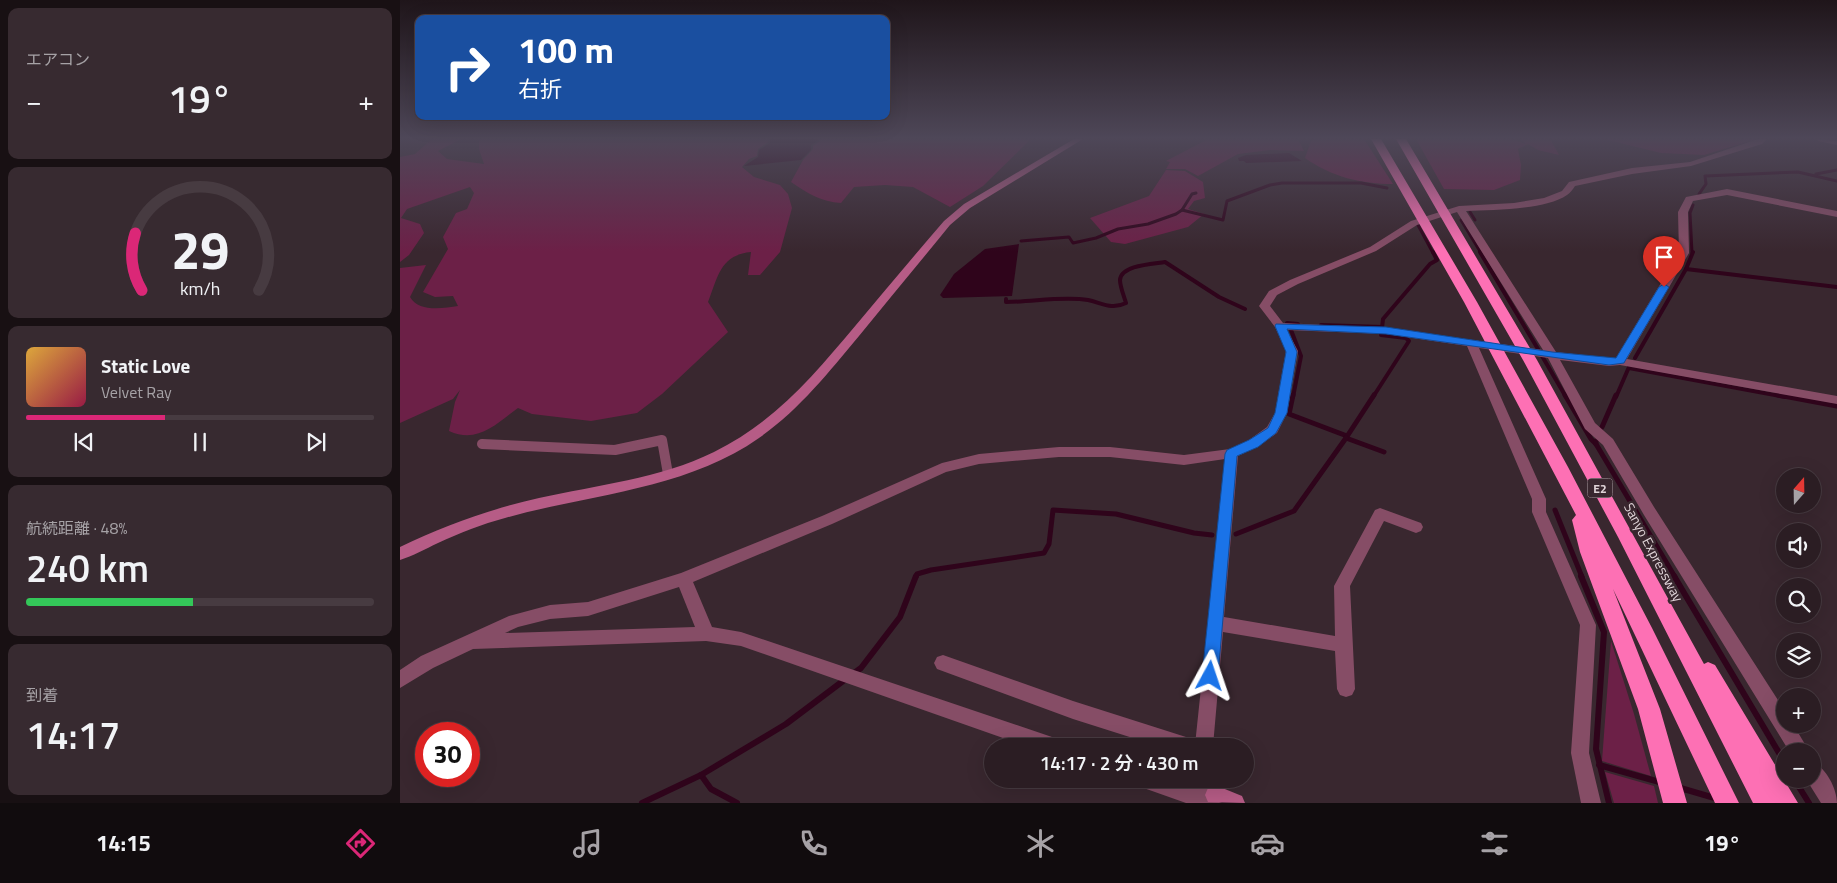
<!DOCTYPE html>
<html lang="ja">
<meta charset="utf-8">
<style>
body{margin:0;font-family:"Titillium Web","Noto Sans JP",sans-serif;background:#372a30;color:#f1f3f6;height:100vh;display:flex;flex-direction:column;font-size:19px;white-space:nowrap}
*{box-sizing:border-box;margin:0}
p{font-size:16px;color:#a6a2a6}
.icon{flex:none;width:28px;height:28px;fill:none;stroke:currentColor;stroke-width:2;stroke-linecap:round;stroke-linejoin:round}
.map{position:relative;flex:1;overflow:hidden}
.drawer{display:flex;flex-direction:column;gap:8px;padding:8px;background:#181013;width:400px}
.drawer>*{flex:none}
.guide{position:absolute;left:15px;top:15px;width:475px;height:105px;border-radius:10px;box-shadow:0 5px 20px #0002,0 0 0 1px #473b41;background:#1a4fa0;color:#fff;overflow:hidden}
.needle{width:32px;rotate:20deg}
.buttons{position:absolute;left:1376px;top:468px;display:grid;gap:10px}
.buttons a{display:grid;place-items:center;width:45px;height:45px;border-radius:50%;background:#2b1d23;box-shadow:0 5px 20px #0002,0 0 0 1px #473b41;font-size:25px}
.speed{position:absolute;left:15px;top:722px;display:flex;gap:10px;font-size:25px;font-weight:700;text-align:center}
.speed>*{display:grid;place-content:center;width:65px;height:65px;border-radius:50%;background:#2b1d23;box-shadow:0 5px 20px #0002,0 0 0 1px #473b41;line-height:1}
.speed .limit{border:8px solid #d22;background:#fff;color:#111}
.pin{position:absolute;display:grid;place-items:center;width:42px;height:42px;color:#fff;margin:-51px -21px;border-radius:50% 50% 50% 0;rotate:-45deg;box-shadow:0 0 5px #0007}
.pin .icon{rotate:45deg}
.me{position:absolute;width:55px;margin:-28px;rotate:5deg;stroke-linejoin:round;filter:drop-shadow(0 0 4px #0008)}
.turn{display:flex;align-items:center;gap:18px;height:105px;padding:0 20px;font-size:22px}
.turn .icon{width:65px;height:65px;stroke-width:2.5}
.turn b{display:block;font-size:35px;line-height:42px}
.big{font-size:38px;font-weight:600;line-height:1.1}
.drawer .widget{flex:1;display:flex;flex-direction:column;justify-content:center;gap:8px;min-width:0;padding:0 18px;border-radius:10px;background:#372a30}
.drawer .dial{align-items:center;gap:0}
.dial svg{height:130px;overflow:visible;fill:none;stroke:#473b41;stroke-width:7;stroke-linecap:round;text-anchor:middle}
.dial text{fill:#f1f3f6;stroke:none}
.song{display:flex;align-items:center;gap:15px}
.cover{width:60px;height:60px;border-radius:8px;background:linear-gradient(135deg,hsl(40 70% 55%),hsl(340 70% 35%))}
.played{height:5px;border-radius:2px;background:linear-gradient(90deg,#db2777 40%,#473b41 40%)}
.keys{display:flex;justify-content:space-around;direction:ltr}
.heat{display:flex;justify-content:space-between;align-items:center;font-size:28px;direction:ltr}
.charge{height:8px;border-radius:4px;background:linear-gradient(90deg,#34c759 48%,#473b41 0)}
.trip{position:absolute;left:584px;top:738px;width:270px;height:50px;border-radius:25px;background:#2b1d23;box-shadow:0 5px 20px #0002,0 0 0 1px #473b41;font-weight:600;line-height:50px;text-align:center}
.tabs{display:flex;height:80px;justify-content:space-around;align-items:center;background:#110c0e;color:#a6a2a6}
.tabs .icon{width:35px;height:35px}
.tabs .active{color:#db2777}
.tabs b{font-size:22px;color:#f1f3f6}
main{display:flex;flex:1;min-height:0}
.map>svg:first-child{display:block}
</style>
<main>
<section class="drawer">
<div class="widget"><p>エアコン</p>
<div class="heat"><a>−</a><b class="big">19°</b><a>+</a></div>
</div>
<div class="widget dial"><svg viewBox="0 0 100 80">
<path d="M14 69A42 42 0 1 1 86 69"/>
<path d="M14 69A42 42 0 0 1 10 34" stroke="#db2777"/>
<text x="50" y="56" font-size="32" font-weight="700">29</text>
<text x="50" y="72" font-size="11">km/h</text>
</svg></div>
<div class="widget">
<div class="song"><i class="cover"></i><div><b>Static Love</b><p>Velvet Ray</p></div></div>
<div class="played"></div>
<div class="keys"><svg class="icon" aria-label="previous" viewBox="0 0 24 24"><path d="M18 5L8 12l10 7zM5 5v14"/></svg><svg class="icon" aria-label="pause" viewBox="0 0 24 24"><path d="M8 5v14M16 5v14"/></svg><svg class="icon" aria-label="next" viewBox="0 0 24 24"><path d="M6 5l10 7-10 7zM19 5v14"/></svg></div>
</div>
<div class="widget"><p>航続距離 · 48%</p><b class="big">240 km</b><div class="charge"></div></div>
<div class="widget"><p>到着</p><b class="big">14:17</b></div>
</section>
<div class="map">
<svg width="1437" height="803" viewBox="0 0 1437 803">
<rect width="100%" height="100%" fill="#39272f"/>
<g fill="#6c2047">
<path d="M32,139h29l-23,12 9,8 37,5 -5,-15v-10h289v3l-10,7 -1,7 -8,3 -7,8 12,10 26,8 8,9 4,14 -12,44 -20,23h-12l3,-23c-31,3 -33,25 -43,50l20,30 -66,62 -25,19 -46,8 -59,-7 -14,-6c-22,16 -40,36 -69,23l6,-29 5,-12 -7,9 -53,24v-155l26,-3 -16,32c9,16 34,11 48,9l-5,-10 -18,1 -12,-5 25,-43 -5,-12 13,-24 11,-4 7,-16 -4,-6 -63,22 -6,9 19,6 4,9 -15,22 -9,7v-105l15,-3z"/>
<path d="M419,139h212l-48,47 -33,21 -37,-20 -28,-2 -31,2 -13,16c-20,-1 -34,-10 -50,-21l12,-22 10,-11v-3l7,-5z"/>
<polygon points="808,139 898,139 904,151 870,150 838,154 798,176 785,169 766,169 770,162 766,161"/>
<path d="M917,139h47l29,45c-32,0 -61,-7 -88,-26l6,-17z"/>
<polygon points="1016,139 1112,139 1126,144 1120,139 1147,139 1151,140 1159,155 1138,150 1128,144 1118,149 1121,165 1120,180 1094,190 1044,189"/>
<polygon points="1204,139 1357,139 1304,155 1261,153"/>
<polygon points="766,170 785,171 803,182 805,198 794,201 788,209 804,214 788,227 725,244 711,242 690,218 749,196"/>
<polygon points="1211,641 1234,714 1251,776 1202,761"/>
<polygon points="1205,772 1254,786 1258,803 1214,803"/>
</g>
<g fill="#2f041b">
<polygon points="370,139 416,139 419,140 411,145 411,150 401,160 344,166 358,157 359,150 370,143"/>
<polygon points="889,153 902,161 846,163 844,161 839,161 838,158 846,155"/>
<polygon points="619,244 612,296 543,298 540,295 554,274 585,249"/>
</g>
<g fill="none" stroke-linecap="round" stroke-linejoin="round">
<g stroke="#2f041b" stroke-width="3">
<polyline points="1416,174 1437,170"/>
<polyline points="1299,194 1306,184 1305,176 1398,172 1437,181"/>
<polyline points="782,210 823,220 827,201 870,185 882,183 961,183 987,188"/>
<polyline points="1070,212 1075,220"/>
<polyline points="1061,220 1081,253"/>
<polyline points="1018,225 1033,253"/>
<polyline points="621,241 669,237 673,243 696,238 718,229 748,224 776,214 782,210 792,194 796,193"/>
<polyline points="1292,253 1290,213 1293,205"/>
</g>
<g stroke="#2f041b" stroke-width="4">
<polyline points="1080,252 1138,349"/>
<polyline points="1286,269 1437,287"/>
<path d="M606,299v3c27,0 56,-6 82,-2 14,3 24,10 38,3 -2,-7 -6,-16 -6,-23 1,-15 33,-16 45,-18l54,35 26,12"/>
<polyline points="887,323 898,324"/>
<polyline points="921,325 982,327"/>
<polyline points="982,328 983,319 1030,264 1037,260 1033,252"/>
<polyline points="891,330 901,356 893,397"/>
<polyline points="1142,356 1166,397"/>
<polyline points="1235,358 1286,269 1293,252"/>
<polyline points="1229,368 1385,397"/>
<polyline points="973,397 1009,341 1006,338 981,335 982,332"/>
<polyline points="1216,397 1229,367"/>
</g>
<g stroke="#2f041b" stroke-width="5">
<polyline points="893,395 889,414 947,436"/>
<polyline points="974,395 946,438 984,452"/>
<polyline points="1165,395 1191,439 1196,444"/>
<polyline points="1378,395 1437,406"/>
<polyline points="1202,427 1216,395"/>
<polyline points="1196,441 1196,444 1275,577"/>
<polyline points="1155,510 1182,577"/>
<polyline points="836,534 894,511 946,438"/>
<polyline points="516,577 517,574 531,570 644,553 649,544 653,510 716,514 794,533 812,535"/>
</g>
<g stroke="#2f041b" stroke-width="6">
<polyline points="1181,576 1204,632 1196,749 1209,803"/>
<polyline points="1274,576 1385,763"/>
<polyline points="453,674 461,668 500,617 516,576"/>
<polyline points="1199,765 1263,783"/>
<polyline points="301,775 311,789 337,803"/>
<polyline points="1394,779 1409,803"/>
<polyline points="1277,787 1318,799"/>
<polyline points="242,803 301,775 386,724 447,678"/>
</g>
<polyline stroke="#864d66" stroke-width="10" points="82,444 215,450 262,440 268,474"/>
<g fill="#864d66" fill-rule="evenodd">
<path d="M1358,139h9l-5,5 -71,22 -59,8 -57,12c-2,3 -5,7 -8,9 -22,15 -74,15 -101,16l90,141 53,6h7l63,-105 -1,-41 8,-15 41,-8 110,22v6l-110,-22 -34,6 -5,11 1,41 -62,106 210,37v8l-217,-39 -11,1 -49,-6 35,63 18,16 41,68 131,204v13h8l16,27h-20l-145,-236 -41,-70 -18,-16 -37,-71 -69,-10 67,151v13l50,113 -7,128 12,50h-20l-10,-50 9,-128 -48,-113v-13l-65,-153 -81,-12 -99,-4 11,21 -11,62 -10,20 -18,13 -21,10 -14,161 111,19 -1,-50 41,-76 5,-2 41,15 2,4 -2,4 -5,2 -32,-12 -34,65 5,103 -3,6 -6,2 -6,-2 -3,-6 -2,-38 -112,-19 -10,114h-55l-85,-27 -136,-50 -3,-6 3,-6 6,-2 130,46 113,36 7,2 2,6 30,-286 -41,6 -74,-8h-51l-80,7 -33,8 -114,52 -139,58 19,45 29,5 311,105 7,2 2,7h-35l-285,-100 -35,-5 -233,8 -40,19 -33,20v-18l21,-14 88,-40 41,-11 38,-3 93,-29 141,-57 120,-53 37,-9 80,-7h51l74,8 46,-6 19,-9 18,-13 8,-14 11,-62 -11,-24 -16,-21 10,-15 21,-11 80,-33 41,-26 48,-15 55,-3 30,-5 18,-7 7,-9 63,-14 58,-6zM1057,212l86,138 -157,-22 -103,-5 -13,-17 7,-11 21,-11 78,-33 41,-26zM279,587l16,40 -190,6 13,-6 32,-8 38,-3z"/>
<polygon points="1417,139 1437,141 1437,145 1418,141"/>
<path d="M1412,762c14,5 25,27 25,41h-16l-15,-24h6z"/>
<polygon points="735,779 772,779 794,786 803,786 801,779 821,779 825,795 822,802 819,803 786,803 738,786"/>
</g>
<g fill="#b65c86" fill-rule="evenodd">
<path d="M674,139h9l-113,69 -20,17c-30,37 -61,74 -91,111 -31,37 -60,74 -100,102 -74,52 -169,56 -254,80 -23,6 -45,15 -67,25 -13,6 -25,13 -38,17v-13c44,-21 90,-38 139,-49 58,-13 120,-19 175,-46 61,-30 99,-76 142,-127 29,-35 58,-69 88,-104l20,-17z"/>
<polygon points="815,785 842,796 845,803 808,802 805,795 808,788"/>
</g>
<g fill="#fd70b4" fill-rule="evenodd">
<polygon points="971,139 981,139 1077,302 1168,467 1252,628 1339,803 1315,803 1213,589 1260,709 1287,803 1263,803 1238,709 1180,552 1172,520 1176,515 1064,302"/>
<polygon points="996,139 1006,139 1137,360 1304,664 1308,662 1315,665 1398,803 1353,803 1218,537 1123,360"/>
</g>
</g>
<linearGradient id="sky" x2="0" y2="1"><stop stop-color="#1f151a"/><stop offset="0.55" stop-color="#4e4758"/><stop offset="1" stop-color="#4e4758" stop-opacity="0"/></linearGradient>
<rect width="1437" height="251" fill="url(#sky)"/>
<polygon fill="#1a73e8" stroke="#114b97" points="1264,284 1269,287 1225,361 1224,363 1209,365 986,334 887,329 897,352 887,413 876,433 858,447 837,456 818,676 816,681 810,683 805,681 802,676 825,454 827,450 849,440 868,428 875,413 886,352 875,326 876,324 986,327 1152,352 1216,358 1259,287"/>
<g text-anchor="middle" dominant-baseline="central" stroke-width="5" stroke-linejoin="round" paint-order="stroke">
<rect fill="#39272f" stroke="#ad9fa5" stroke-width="1" x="1187.5" y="478.5" width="25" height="19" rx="4"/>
<g font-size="12" font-weight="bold" fill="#dfd3d7">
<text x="1200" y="488">E2</text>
</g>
<g font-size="14" fill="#dfd3d7" stroke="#39272f">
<text transform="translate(1254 552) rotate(62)">Sanyo Expressway</text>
</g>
</g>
</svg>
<div class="buttons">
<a><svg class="needle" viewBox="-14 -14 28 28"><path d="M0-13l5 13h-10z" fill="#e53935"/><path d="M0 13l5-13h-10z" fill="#a6a2a6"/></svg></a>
<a><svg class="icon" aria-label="sound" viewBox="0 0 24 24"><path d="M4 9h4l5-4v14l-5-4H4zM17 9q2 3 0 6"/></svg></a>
<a><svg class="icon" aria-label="search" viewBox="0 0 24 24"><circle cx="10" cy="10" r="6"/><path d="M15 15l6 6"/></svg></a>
<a><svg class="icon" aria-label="layers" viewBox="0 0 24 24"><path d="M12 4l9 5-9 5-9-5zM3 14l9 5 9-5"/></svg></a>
<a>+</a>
<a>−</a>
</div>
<div class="speed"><div class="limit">30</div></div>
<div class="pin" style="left:1264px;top:287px;background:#d93025"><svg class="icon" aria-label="arrive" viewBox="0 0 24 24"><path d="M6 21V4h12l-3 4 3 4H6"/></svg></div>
<svg class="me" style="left:810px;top:676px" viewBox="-20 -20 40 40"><path d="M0-17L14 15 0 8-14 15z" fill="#1a73e8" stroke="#fff" stroke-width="4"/></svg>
<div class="trip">14:17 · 2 分 · 430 m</div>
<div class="guide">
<div class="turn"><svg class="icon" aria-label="right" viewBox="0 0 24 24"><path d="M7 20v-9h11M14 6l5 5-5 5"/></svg><div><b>100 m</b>右折</div></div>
</div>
</div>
</main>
<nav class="tabs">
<b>14:15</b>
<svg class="icon active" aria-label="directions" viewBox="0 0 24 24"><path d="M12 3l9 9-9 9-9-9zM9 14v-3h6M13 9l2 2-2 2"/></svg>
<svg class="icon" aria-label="music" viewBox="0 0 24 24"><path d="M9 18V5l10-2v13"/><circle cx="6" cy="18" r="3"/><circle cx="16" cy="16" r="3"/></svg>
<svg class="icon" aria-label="phone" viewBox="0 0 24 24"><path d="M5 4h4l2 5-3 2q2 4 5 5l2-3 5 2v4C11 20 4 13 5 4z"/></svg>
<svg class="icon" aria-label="climate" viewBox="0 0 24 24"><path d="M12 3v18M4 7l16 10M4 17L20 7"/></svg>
<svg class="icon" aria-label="car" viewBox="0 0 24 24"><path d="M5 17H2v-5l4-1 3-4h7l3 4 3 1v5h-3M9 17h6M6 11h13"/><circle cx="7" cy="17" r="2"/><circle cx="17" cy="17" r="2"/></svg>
<svg class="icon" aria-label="filters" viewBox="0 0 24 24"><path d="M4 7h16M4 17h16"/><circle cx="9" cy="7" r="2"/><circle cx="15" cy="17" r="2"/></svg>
<b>19°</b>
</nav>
